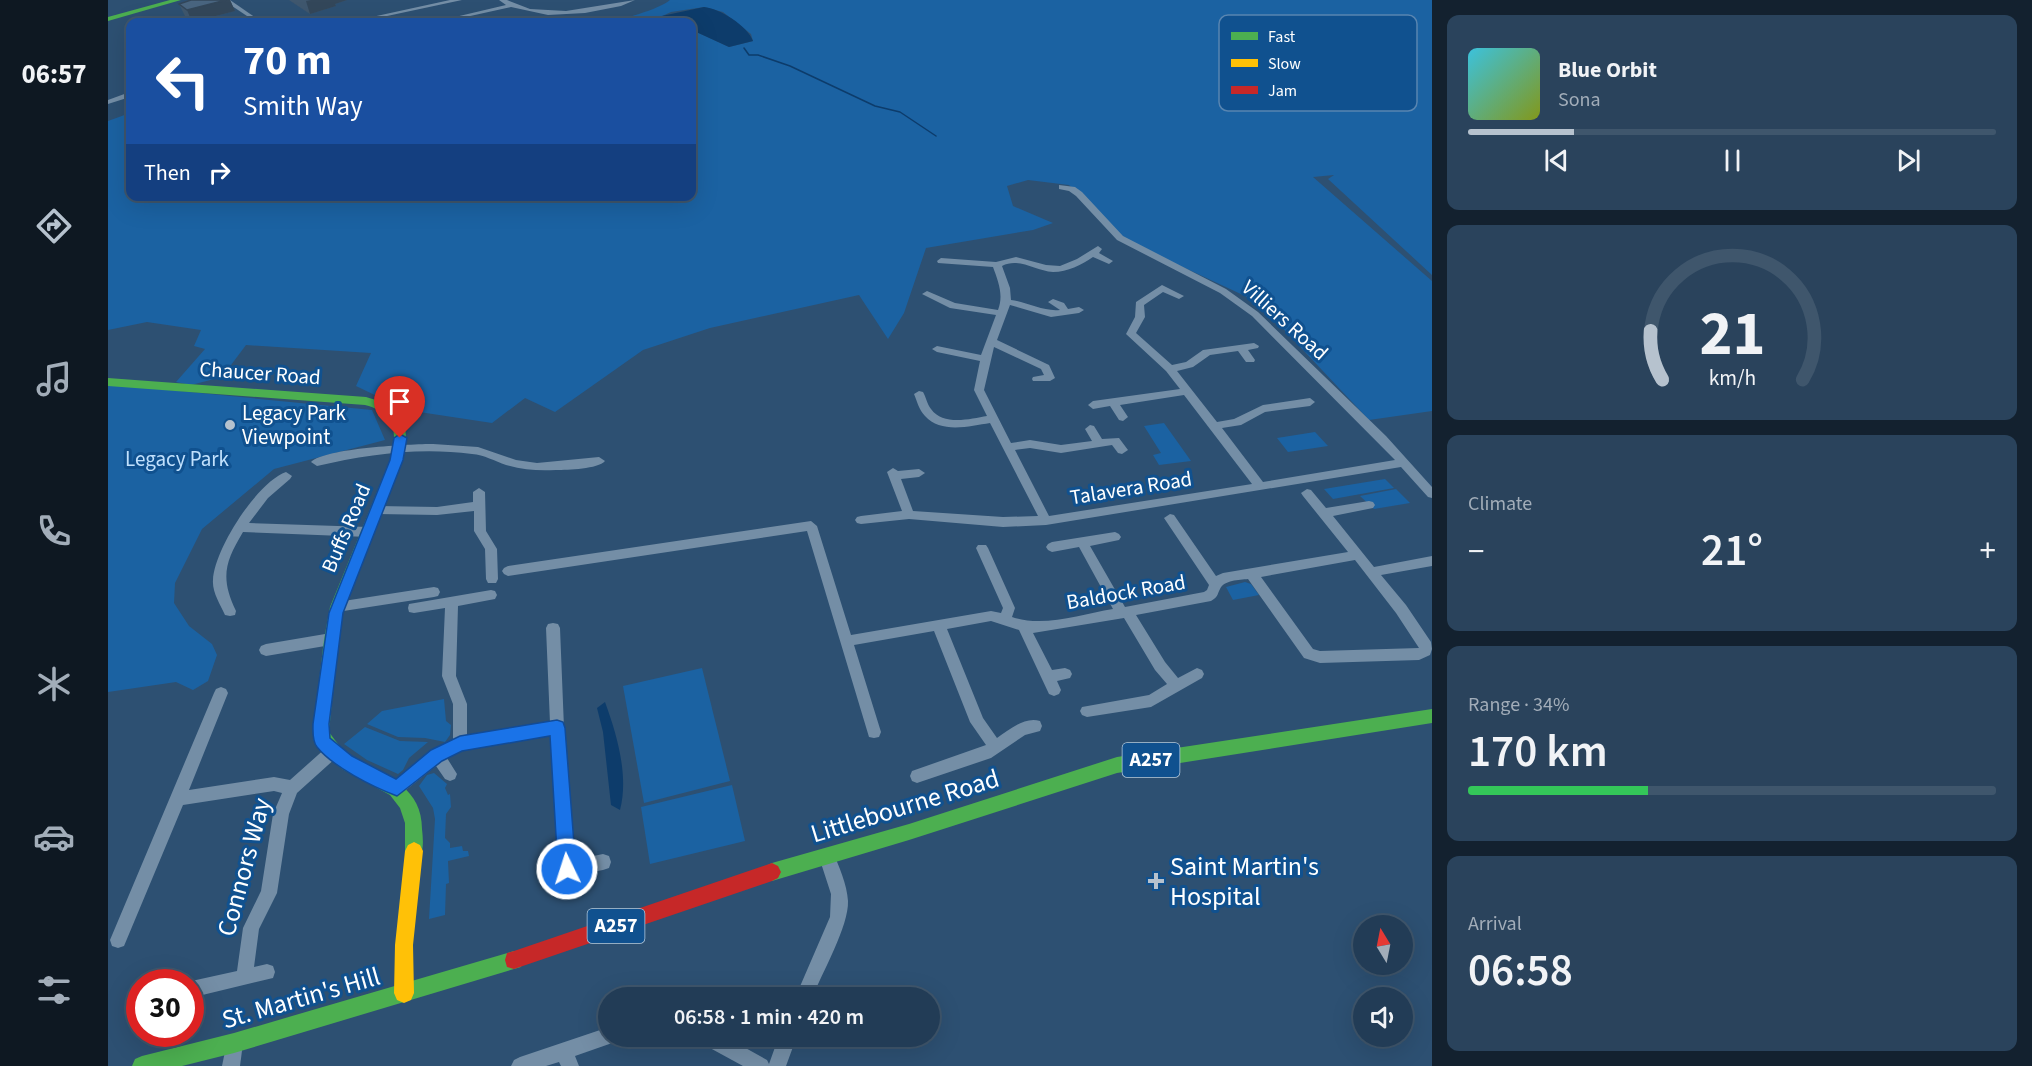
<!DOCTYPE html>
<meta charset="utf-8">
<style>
body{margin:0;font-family:"Source Sans 3",sans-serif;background:#2a435c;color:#f1f3f6;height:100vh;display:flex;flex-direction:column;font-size:22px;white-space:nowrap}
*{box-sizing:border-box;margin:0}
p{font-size:20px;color:#a2adb9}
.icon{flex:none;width:33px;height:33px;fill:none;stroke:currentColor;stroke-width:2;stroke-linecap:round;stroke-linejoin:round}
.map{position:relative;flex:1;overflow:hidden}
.drawer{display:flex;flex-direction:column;gap:15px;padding:15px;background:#13212f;width:600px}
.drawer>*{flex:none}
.banner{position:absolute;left:18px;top:18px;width:570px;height:183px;border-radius:12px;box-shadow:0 6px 24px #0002,0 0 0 2px #3f566c;background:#1a4fa0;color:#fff;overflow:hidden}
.needle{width:39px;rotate:350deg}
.fabs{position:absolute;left:1245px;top:915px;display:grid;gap:12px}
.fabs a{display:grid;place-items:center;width:60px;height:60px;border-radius:50%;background:#223c56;box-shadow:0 6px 24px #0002,0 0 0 2px #3f566c;font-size:30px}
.speed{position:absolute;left:18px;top:969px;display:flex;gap:12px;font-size:30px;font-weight:700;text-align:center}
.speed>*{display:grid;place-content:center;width:78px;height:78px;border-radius:50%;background:#223c56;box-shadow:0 6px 24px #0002,0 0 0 2px #3f566c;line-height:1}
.speed .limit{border:9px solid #d22;background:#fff;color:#111}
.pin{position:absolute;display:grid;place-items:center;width:51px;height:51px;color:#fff;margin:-62px -26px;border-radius:50% 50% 50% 0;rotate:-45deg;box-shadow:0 0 6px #0007}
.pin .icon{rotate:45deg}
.me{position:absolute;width:66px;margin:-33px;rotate:356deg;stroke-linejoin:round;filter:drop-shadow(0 0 4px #0008)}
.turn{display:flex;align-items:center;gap:21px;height:126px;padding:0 18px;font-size:27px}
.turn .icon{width:78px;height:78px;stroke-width:2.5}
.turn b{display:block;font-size:42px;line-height:51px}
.then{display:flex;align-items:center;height:57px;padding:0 18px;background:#0003;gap:12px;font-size:22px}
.big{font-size:45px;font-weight:600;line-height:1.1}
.drawer .widget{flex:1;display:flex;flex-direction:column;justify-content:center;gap:9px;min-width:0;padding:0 21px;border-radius:12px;background:#2a435c}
.drawer .dial{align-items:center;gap:0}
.dial svg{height:156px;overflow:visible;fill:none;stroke:#3f566c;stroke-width:7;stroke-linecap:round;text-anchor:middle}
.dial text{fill:#f1f3f6;stroke:none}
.song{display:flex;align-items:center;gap:18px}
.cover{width:72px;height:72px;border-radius:9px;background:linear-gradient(135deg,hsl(190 70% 55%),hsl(70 70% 35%))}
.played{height:6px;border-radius:3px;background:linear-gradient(90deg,#b6c2ce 20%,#3f566c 20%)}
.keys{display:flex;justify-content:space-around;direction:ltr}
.heat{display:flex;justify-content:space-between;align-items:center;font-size:33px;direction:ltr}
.charge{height:9px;border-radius:4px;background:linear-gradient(90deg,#34c759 34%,#3f566c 0)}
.trip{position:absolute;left:490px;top:987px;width:342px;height:60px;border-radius:30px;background:#223c56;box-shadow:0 6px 24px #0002,0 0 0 2px #3f566c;font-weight:600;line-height:60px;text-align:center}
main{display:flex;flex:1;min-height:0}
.tabs{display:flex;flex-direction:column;width:108px;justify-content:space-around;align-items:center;background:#0e1822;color:#a2adb9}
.tabs .icon{width:42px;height:42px}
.tabs .selected{color:#b6c2ce}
.tabs b{font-size:27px;color:#f1f3f6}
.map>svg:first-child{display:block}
</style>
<main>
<nav class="tabs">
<b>06:57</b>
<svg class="icon selected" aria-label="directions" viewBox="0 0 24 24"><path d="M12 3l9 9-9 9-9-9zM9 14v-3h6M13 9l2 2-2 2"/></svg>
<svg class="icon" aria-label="music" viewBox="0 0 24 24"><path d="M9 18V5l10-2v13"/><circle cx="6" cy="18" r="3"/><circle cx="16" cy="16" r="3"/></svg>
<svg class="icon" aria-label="phone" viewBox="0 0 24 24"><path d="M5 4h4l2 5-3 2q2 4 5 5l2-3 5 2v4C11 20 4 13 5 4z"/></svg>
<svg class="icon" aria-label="climate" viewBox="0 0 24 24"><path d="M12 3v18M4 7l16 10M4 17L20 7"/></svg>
<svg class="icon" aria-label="car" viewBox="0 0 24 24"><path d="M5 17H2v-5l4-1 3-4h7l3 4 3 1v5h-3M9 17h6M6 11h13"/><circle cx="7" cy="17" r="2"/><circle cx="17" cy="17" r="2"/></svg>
<svg class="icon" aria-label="filters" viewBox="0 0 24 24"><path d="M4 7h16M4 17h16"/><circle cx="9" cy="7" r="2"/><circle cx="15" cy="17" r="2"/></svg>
</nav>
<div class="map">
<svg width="1324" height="1066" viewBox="0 0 1324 1066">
<rect width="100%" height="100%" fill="#2d5072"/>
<g fill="#1b62a2">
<path d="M562,0h762v275l-104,-96 6,-4 -21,2 119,104v130l-63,9 -111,-118 -101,-47 -38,-20 -50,-50 -41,-5 -21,6 6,20 40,17 -20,7 -107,18 -22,65 -16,26 -29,-44 -149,33 -67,22 -88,62 -30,-14 -33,25 -86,-13 -50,-24 15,-33 -125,-8 -24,32 -31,8 -15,-3 29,-33 -11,-3 7,-16 -54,-8 -39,8v-209l22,-8v83h562v-166l37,17 24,-6 -2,-7 -28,-22 -19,-5 -33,5 -13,6 13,4h-122c19,-4 36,1 56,0 14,-1 55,-13 65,-22z"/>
<polygon points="0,384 264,410 277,440 166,469 94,529 67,583 66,603 81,626 104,644 109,655 100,681 85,690 68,682 0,692"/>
<polygon points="1056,423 1083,461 1051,465 1045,455 1053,453 1036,426"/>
<polygon points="1207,432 1220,446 1180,452 1169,438"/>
<polygon points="1277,479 1286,488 1225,499 1216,489"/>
<polygon points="1288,489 1302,503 1266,509 1252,496"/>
<polygon points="1137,582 1143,584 1151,595 1125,600 1118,587"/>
<polygon points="594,668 622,781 536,803 515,686"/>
<polygon points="336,699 338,721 343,725 342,735 337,742 317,738 290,737 259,724 274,711"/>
<polygon points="257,727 292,741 320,742 301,758 295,770 290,774 259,760 236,744"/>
<polygon points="326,773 339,784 337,788 340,795 342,794 343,807 338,814 337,838 342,843 342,848 354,846 355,851 360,851 361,856 340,861 341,883 338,884 337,915 321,919 327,819 325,808 311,786 319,775"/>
<polygon points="624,785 637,841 542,864 533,807"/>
</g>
<g fill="#0d3c6b">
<path d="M596,7c15,1 44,19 49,34l-24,6 -37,-17v-8h-21l-14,-5z"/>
<path d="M497,702c12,33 24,74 15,108l-9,-5 -8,-73 -6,-24z"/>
</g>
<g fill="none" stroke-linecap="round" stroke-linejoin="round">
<polyline stroke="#0d3c6b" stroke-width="1.5" points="636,48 641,55 650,55 682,66 767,106 792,112 828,136"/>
<g fill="#748ea6" fill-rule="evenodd">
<polygon points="115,0 122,0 154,22 148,22"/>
<polygon points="342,0 354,0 251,22 241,22"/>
<polygon points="391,0 399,0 422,9 458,11 527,0 513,6 477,13 440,15 403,7 335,22 326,22 398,5"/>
<polygon points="19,93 22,93 22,97 0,104 0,100"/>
<path d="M951,185l16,2 7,5 41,44 103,53 32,23 128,124 46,51v11l-4,-1 -27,-30 -355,58 -43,2 -94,-8 -48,5 -4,-1 -2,-3 2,-3 4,-1 41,-5 -15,-39 6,-4 5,3 21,-2 6,4 -6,4 -18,2 12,32 90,6 35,-1 -48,-93c-20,3 -49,11 -65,-7 -6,-6 -8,-15 -11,-22l5,-3 4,1c3,5 4,12 8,17 12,17 39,10 56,7l-13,-26 6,-29 -43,-9 -5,-3 5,-3 44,9 15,-40 -46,-7 -28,-14 5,-3 28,12 43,7c6,-15 0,-29 -5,-43l-55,-4 -1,-2 4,-3 55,4 20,-5 30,8 14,1 17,-7 21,-13 4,3 -3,4 14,8 -4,3 -16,-7c-12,8 -25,15 -40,15 -18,-1 -34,-15 -51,-6l8,22 1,12c16,2 33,12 49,10l-12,-8 5,-3 11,4 4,6 11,-2 5,3 -5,3 -28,4 -41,-12 -13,35 52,25 6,13 -5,3h-17l-1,-2 1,-2 11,-2 -3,-6 -47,-22 -10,43 27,53 19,-3 31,5 31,-4 -7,-12 5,-4 4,1 8,13 17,-1 9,12 -6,4 -4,-1 -6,-8 -51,8 -31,-5 -15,2 34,66 203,-32 -68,-89 -64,10 8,12 -5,4 -4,-1 -9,-14 -17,3 -5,-4 5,-4 87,-12 -14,-18 -40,-37 9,-17 1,-15 26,-17 22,11 -5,3 -16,-7 -19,13 1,12 -9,16 36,32 14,-3 17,-12 51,-7 5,3 -1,2 -10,2 7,10 -1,2h-8l-8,-11 -28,4 -17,12 -16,4 40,51 17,-3 29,-14 47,-7 5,4 -5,4 -45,6 -24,13 -19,3 41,54 132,-22 -143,-144 -32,-23 -103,-53 -41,-44 -7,-5 -10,-2z"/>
<path d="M325,444l45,3 38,13 21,3 62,-6 6,4c-7,8 -37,9 -49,9 -17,1 -33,0 -50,-5 -11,-4 -22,-10 -34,-11 -52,-7 -104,0 -155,12l-6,-4c14,-14 100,-18 122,-18z"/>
<path d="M178,472l6,4 -2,3 -22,19 -19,25 119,4 4,2 2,3 -2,3 -4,2 -125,-5c-18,30 -23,46 -7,79l-1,4 -5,1 -5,-1c-5,-11 -13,-23 -12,-35 1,-30 44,-98 73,-108z"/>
<polygon points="371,488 377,492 378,531 389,549 390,579 388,583 380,583 378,579 377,549 366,531 366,511 329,515 270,514 264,510 270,506 329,507 365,502 365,492"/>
<path d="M1199,489l4,1 15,18 43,-7 4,1 2,3 -2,3 -40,8 41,51 58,-11v10l-51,9 25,30 25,37 1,7 -2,6 -11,5 -99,3 -16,-5 -56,-79c-9,1 -24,1 -28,10 -3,6 -2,8 -9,12l-75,14 29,47 13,16 19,-10 5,2 2,4 -2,4 -51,29 -64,10 -5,-2 -2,-4 2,-4 67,-12 18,-11 -12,-14 -31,-52 -91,15 19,37 13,-2 5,2 2,4 -2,4 -13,3 4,9 -2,4 -5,2 -5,-2 -30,-64 -28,-9 -44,8 36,89 14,20c12,-8 28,-22 43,-17l2,5 -2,5 -15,4 -34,23 -74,25 -5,-2 -2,-5 2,-5 74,-26 -16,-23 -36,-91 -80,14 27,87 -2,5 -5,1 -5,-1 -62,-206 -299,45 -4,-2 -2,-3 2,-3 4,-2 303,-45 6,5 34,109 140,-24 10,2 2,-5 -27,-60 2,-3h8l2,3 27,60 -3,9c32,11 69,-3 101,-8l-34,-62 -27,5 -4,-2 -2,-3 2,-3 4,-2 63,-10 4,2 2,3 -2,3 -29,6 35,61 79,-15 3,-2 2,-5 -45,-67 6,-4 4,1 42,61 7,-3 125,-21 -45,-56 -2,-3zM1247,560l41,53 23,35 -99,3 -7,-2 -52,-72z"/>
<polygon points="326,587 330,588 332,592 330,596 326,597 229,612 224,611 223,607 224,603 229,602"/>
<polygon points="383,590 387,591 389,595 387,599 350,606 348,676 359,704 359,736 442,723 438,628 440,624 445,623 450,624 452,628 456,728 466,860 495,854 501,856 503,862 501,868 495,870 436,881 430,879 428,873 430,867 451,862 442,736 354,750 339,758 349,774 347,779 342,781 337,779 328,766 294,793 289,795 284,793 282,788 284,783 324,751 345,740 345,704 334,676 337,608 306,613 301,612 300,608 301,604"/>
<polygon points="223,633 228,635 230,639 228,643 223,645 158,656 153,654 151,650 153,646 158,644"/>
<polygon points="113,687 118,689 120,693 81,790 166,777 182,780 219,747 224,745 229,747 231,752 229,757 189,793 181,814 169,893 151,929 146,967 159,964 165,966 167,972 165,978 82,998 82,982 79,982 129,971 135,928 153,891 165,814 174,793 166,791 75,805 16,946 10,948 4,946 2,940 106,693 108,689"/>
<path d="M719,849l6,3c6,15 14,32 15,49 1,25 -26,72 -36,97h-17l35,-81 1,-23 -12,-37 2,-5z"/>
<polygon points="501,1027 501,1036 510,1036 507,1042 467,1056 471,1066 453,1066 451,1062 438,1066 403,1066 406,1060 412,1057"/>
<polygon points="126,1034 132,1037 135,1043 132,1066 114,1066 120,1037"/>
<polygon points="588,1036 616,1036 659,1060 661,1064 671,1036 689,1036 678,1066 635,1066 591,1042"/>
</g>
<g fill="#4caf50" fill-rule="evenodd">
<polygon points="62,0 73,0 0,21 0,17"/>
<path d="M0,378l258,19c32,9 45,20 38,56l-60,154 -6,32 -9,93c8,11 15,20 26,27 31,18 67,27 67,70 1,10 2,19 -2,28l-6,3 -6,-3 -3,-6v-28l-5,-15 -10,-13 -48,-26 -15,-12 -14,-23 11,-95 6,-32 60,-147c8,-28 6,-47 -25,-55l-257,-19z"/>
<polygon points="1324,709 1324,723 1009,773 801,840 664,881 658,878 655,872 658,866 664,863 801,824 1009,757"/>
<polygon points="406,951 413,953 415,960 413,967 406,969 126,1053 74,1066 24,1066 27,1059 34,1056 126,1033"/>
</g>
<polygon fill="#ffc107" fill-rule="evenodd" points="306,842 312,845 315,851 305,945 306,993 303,1000 296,1003 289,1000 286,993 287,945 297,851 300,845"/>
<polygon fill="#c62828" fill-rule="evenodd" points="664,863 670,866 673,872 670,878 664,881 406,969 399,967 397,960 399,953 406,951"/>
</g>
<g fill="#3f576e">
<polygon points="83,0 122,0 127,11 84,22 77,16 71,4"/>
<polygon points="181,0 239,0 227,4 228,6 202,14"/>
</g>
<g fill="#33475a">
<polygon points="118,0 122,0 127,11 84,22 79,10"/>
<polygon points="203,0 239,0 227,4 228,6 202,14 198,1"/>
</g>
<polygon fill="#496580" stroke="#33475a" stroke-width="1.5" points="83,0 118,0 79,10 71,4"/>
<path fill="#1a73e8" stroke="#114b97" stroke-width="1.5" d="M292,434l7,4 -4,22 -60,153 -14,111 1,14 22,18 44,23 35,-29 29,-14 97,-16 6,2 2,6 11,141 -3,6 -6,3 -7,-3 -2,-6 -8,-133 -88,15 -20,10 -45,35c-24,-9 -64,-29 -80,-49 -5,-6 -4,-16 -4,-23l16,-111 61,-153 4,-22z"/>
<g fill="#b6c2ce" stroke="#10518f" stroke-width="2">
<circle cx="122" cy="425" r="6"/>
<path d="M1045 872h6v6h6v6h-6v6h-6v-6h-6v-6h6z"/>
</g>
<g text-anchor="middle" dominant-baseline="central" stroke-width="6" stroke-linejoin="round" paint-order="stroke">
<g fill="#10518f" stroke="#b7cbdd" stroke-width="1.5">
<rect x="1014.5" y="743" width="57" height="34" rx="4.5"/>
<rect x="479.5" y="909" width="57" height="34" rx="4.5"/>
</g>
<g font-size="20" font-weight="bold" fill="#fff">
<text x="1043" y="760">A257</text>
<text x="508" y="926">A257</text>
</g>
<g font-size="21" fill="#fff" stroke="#10518f">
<text transform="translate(1177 320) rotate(42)">Villiers Road</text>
<text transform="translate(152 373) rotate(4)">Chaucer Road</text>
<text transform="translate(1023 488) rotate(-9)">Talavera Road</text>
<text transform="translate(238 528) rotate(-67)">Buffs Road</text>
<text transform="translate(1018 592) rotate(-10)">Baldock Road</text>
</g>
<g font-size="21" fill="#fff" stroke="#10518f" text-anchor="start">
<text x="134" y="413">Legacy Park<tspan x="134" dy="24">Viewpoint</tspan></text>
</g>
<g font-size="21" fill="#c1e1fd" stroke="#10518f">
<text x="69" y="459">Legacy Park</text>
</g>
<g font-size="26" fill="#fff" stroke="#10518f">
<text transform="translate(797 806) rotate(-17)">Littlebourne Road</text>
<text transform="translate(136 867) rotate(-75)">Connors Way</text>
<text transform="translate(193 998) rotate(-16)">St. Martin's Hill</text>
</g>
<g font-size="26" fill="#fff" stroke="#10518f" text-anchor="start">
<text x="1062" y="866">Saint Martin's<tspan x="1062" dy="30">Hospital</tspan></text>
</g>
</g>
<rect x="1111" y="15" width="198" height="96" rx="9" fill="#10518f" stroke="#5885b1" stroke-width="1.5"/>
<rect x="1123" y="32" width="27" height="8" fill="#4caf50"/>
<rect x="1123" y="59" width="27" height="8" fill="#ffc107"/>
<rect x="1123" y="86" width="27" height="8" fill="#c62828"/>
<g font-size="16" fill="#fff">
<text x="1160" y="42">Fast</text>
<text x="1160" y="69">Slow</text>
<text x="1160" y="96">Jam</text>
</g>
</svg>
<div class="fabs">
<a><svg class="needle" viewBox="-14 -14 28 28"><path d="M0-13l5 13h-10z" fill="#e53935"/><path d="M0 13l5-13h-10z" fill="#a2adb9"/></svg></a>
<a><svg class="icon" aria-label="sound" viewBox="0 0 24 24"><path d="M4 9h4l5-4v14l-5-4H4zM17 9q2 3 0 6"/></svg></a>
</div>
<div class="speed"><div class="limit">30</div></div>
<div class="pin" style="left:292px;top:438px;background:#d93025"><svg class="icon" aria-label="arrive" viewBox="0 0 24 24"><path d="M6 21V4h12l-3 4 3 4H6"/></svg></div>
<svg class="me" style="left:459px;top:869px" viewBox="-20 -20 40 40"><circle r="17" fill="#1a73e8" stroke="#fff" stroke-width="3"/><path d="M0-11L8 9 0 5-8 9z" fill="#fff"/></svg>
<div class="trip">06:58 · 1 min · 420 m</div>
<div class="banner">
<div class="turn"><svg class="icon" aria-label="left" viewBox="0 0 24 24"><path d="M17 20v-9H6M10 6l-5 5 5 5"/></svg><div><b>70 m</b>Smith Way</div></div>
<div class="then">Then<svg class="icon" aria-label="right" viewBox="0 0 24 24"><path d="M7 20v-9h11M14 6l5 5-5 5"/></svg></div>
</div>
</div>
<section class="drawer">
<div class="widget">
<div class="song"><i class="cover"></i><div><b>Blue Orbit</b><p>Sona</p></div></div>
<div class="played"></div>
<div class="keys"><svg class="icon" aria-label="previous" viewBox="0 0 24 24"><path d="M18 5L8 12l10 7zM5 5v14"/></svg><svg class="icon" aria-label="pause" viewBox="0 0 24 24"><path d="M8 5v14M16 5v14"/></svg><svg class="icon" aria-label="next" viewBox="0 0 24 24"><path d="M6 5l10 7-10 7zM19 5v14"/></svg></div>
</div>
<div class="widget dial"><svg viewBox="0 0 100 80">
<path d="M14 69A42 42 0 1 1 86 69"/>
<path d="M14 69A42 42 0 0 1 8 44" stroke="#b6c2ce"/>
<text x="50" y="56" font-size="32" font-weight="700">21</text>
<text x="50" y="72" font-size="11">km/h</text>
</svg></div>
<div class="widget"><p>Climate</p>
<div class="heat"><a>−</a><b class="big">21°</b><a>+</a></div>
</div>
<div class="widget"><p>Range · 34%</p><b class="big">170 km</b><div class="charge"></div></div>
<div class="widget"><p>Arrival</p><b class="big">06:58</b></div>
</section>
</main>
